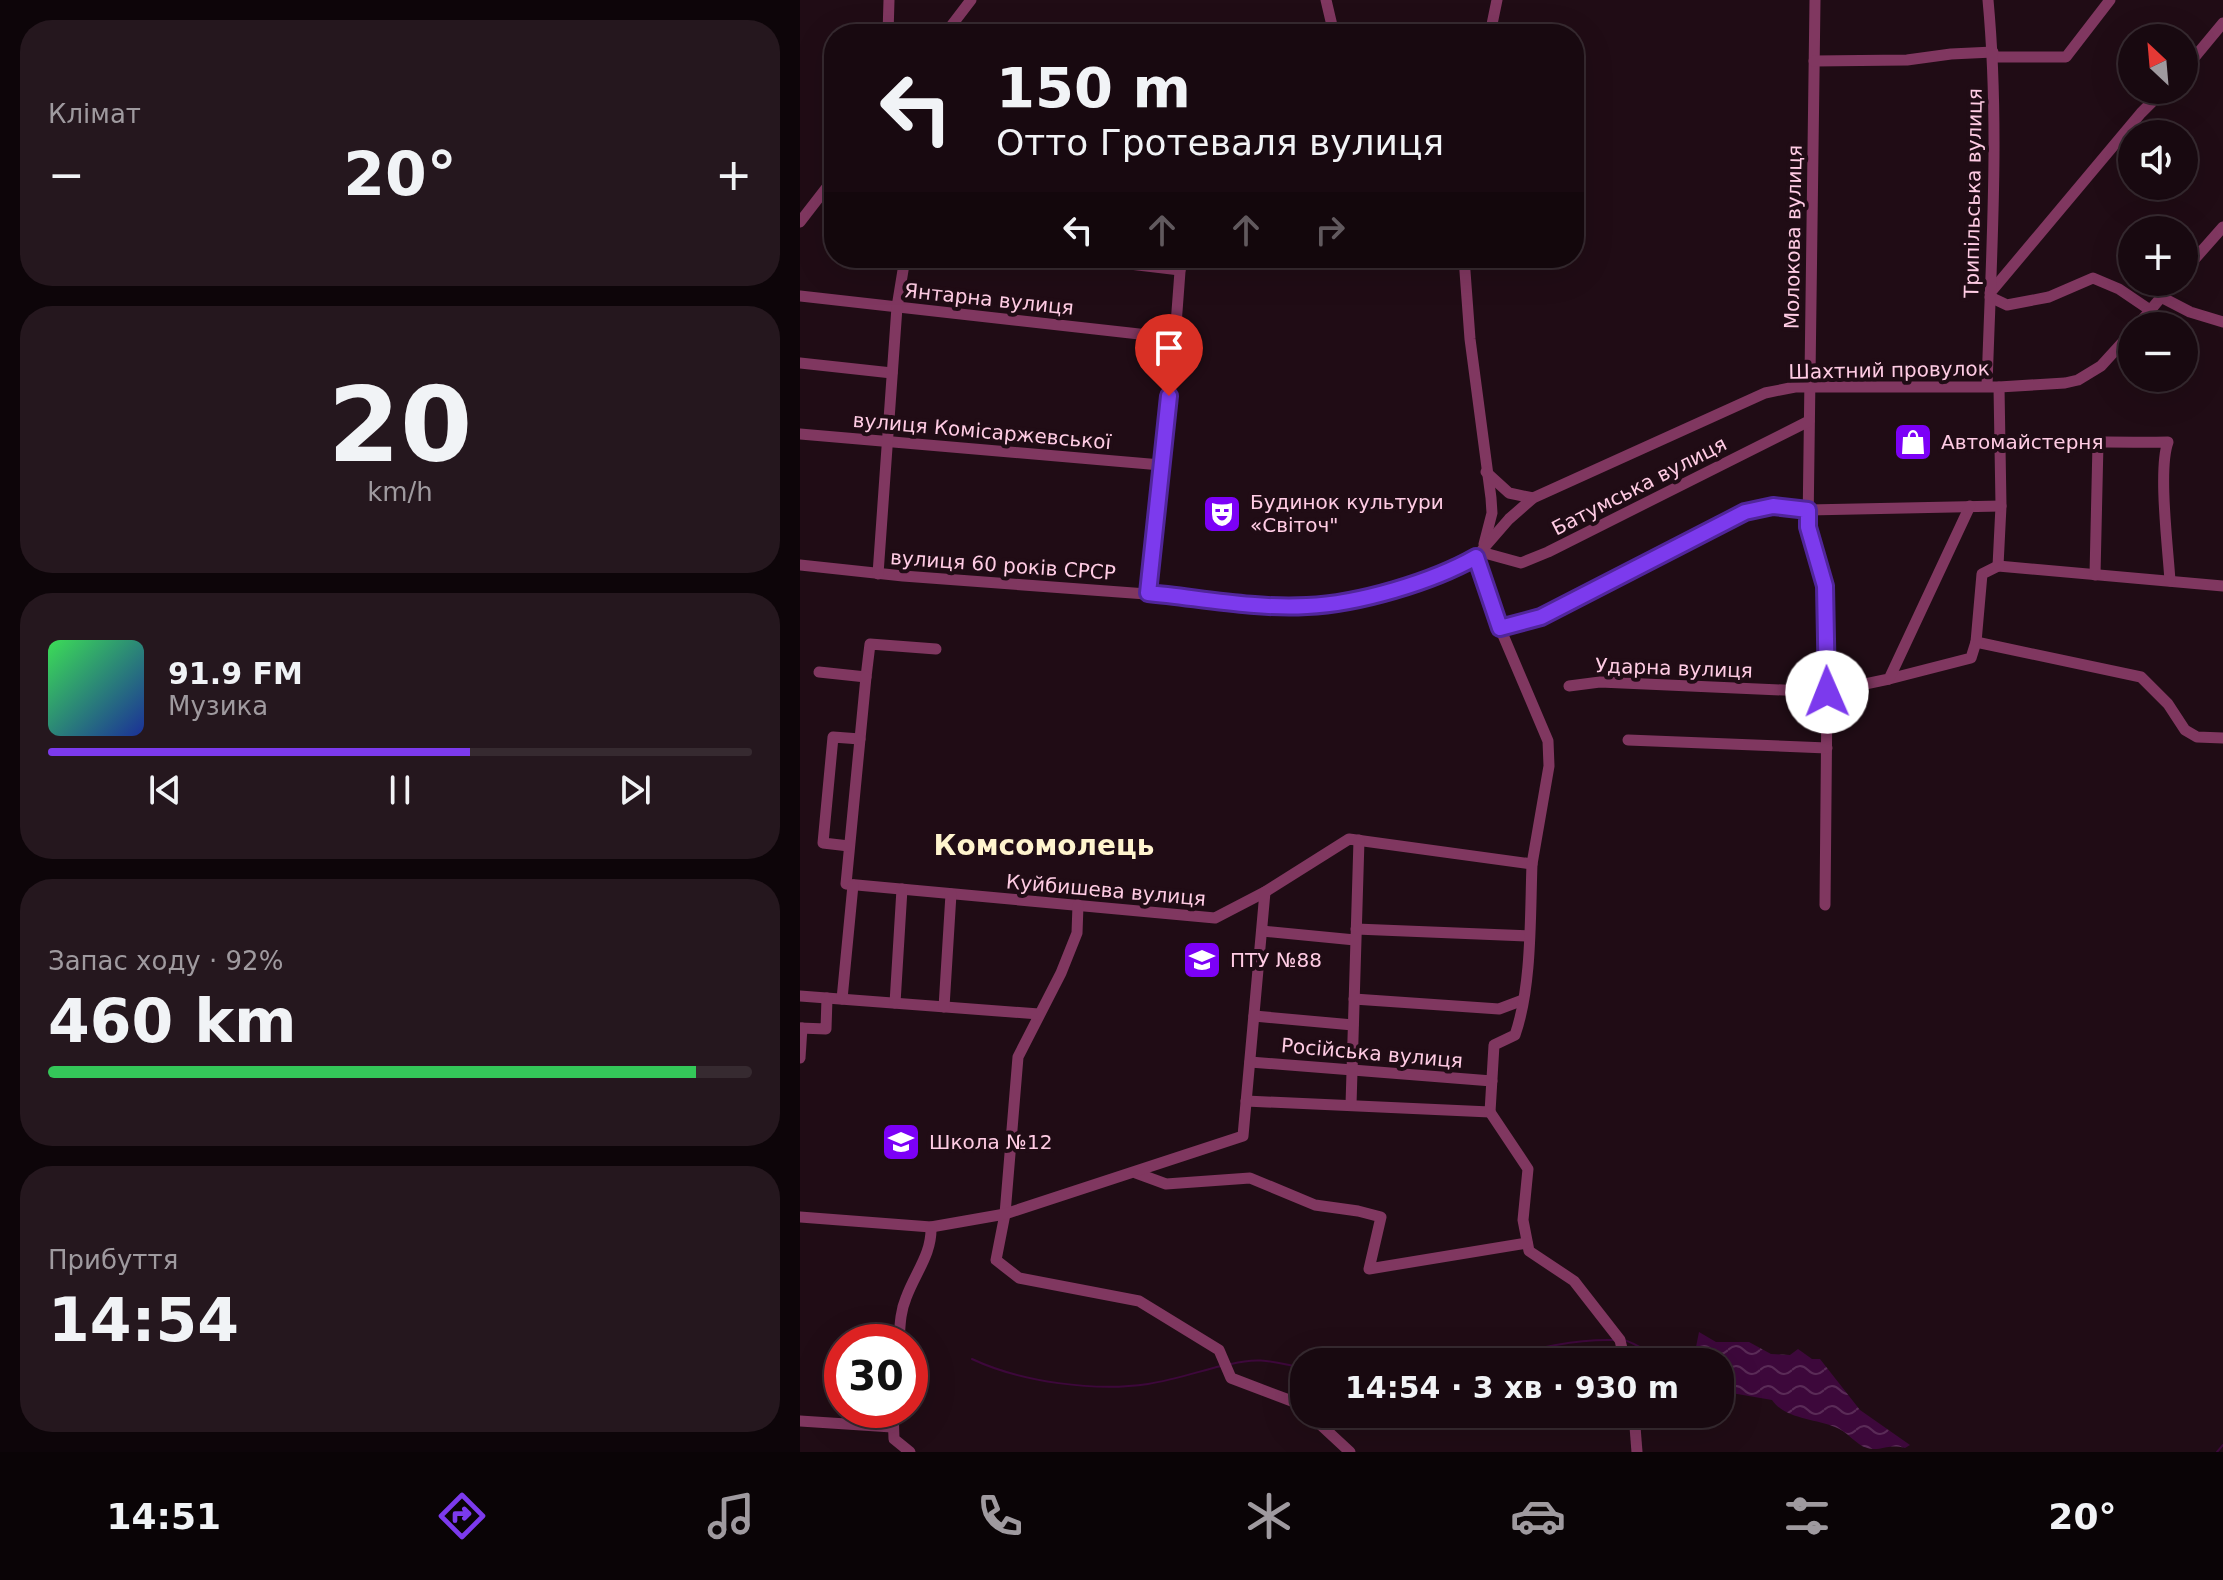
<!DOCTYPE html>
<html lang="uk">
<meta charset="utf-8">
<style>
body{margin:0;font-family:"DejaVu Sans",sans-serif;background:#25171e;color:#f1f3f6;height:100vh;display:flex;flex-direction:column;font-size:30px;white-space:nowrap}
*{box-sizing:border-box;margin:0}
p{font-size:26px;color:#9f9a9f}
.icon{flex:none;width:44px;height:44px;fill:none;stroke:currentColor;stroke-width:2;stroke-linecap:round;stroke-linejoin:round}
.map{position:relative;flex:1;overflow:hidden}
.details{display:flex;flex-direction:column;gap:20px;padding:20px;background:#0d0509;width:800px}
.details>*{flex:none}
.guide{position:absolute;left:24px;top:24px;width:760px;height:244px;border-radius:32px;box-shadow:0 8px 32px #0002,0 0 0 2px #362a30;background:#180910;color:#f1f3f6;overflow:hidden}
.needle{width:52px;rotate:334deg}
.controls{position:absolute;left:1318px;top:24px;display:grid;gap:16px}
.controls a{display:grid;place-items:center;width:80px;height:80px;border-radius:50%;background:#180910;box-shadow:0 8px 32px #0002,0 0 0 2px #362a30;font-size:40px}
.speed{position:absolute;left:24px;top:1324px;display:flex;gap:16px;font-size:40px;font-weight:700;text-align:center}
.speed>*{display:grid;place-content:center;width:104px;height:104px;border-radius:50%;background:#180910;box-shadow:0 8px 32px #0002,0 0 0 2px #362a30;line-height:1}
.speed .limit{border:12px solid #d22;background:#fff;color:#111}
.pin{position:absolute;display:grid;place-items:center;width:68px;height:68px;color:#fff;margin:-82px -34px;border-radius:50% 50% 50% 0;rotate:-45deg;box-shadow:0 0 8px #0007}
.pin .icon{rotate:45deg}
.me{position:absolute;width:88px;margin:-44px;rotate:359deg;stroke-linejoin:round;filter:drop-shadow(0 0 6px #0008)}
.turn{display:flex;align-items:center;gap:28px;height:168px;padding:0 40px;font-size:36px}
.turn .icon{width:104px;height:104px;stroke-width:2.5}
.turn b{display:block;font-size:56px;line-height:68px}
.lanes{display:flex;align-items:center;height:76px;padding:0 40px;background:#0003;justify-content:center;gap:40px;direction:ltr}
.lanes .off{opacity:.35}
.big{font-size:60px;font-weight:700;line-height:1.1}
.details .widget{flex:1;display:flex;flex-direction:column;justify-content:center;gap:12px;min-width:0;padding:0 28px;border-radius:32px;background:#25171e}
.details .dial{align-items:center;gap:0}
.dial b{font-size:104px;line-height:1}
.song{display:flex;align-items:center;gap:24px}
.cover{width:96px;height:96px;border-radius:12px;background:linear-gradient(135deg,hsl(130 70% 55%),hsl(230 70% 35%))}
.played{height:8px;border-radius:4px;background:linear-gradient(90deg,#7c3aed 60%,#362a30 60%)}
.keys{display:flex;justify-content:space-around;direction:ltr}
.heat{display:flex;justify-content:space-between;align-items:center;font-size:44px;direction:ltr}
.charge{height:12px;border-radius:6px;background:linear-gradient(90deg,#34c759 92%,#362a30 0)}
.trip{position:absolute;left:490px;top:1348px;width:444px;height:80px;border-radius:32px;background:#180910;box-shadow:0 8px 32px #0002,0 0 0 2px #362a30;font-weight:700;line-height:80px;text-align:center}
.tab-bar{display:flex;height:128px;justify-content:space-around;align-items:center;background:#0a0406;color:#9f9a9f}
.tab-bar .icon{width:56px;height:56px}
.tab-bar .selected{color:#7c3aed}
.tab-bar b{font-size:36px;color:#f1f3f6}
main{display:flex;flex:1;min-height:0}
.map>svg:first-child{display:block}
</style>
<main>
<section class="details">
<div class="widget"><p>Клімат</p>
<div class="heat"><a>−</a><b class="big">20°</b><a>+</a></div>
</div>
<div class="widget dial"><b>20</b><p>km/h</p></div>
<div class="widget">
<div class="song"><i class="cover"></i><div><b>91.9 FM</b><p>Музика</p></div></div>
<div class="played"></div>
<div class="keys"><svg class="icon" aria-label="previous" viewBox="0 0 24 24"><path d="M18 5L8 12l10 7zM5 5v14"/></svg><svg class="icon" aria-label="pause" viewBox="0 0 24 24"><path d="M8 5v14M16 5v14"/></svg><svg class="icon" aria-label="next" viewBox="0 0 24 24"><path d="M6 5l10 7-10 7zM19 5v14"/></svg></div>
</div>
<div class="widget"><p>Запас ходу · 92%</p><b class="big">460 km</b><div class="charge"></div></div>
<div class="widget"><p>Прибуття</p><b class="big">14:54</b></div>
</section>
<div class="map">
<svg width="1423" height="1452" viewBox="0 0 1423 1452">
<defs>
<pattern id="water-waves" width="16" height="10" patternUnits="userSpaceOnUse" patternTransform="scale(2)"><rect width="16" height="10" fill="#3d083b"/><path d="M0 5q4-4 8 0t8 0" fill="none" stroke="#5a2b57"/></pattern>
</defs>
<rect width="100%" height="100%" fill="#200c15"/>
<path fill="url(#water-waves)" d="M899,1332l17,10h33l22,12 19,1 8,-6 14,10h8l40,51 50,35 -5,3c-18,-5 -24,4 -38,0 -11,-3 -20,-17 -32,-21 -20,-8 -50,-8 -63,-27l-52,-9v-29h-27z"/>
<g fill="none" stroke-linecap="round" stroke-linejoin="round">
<g stroke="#3d083b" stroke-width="2">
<path d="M824,1340c17,5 28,17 45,22"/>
<path d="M172,1359c49,23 123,33 176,25 25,-4 49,-12 73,-18"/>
<path d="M684,1362c44,-11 84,-23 129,-22"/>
<polyline points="887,1362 898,1362"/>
<path d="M431,1364c31,-8 44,-1 73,4"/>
<polyline points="1417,1452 1423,1445"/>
</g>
<g stroke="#803760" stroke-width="11">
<polyline points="526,0 534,34"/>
<polyline points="1015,0 1008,527 1025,586 1027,692 1025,905"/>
<polyline points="88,34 89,0"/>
<polyline points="145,34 171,0"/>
<polyline points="690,34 697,0"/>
<polyline points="1193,57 1266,57 1310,0"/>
<polyline points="1014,61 1107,60 1151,54 1193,52"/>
<polyline points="1384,70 1423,23"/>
<polyline points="0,222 34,178"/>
<polyline points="279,258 380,270"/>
<polyline points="664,258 670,339 691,498 692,513 684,544"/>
<polyline points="1384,271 1423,227"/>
<polyline points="1190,293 1341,113 1364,90"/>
<polyline points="0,296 375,338"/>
<polyline points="1190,297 1207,305 1249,297 1293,278 1319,289 1350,310"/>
<polyline points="1361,297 1390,312 1423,322"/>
<polyline points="1337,326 1374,282"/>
<polyline points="0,363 92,373"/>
<path d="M1187,386c4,-128 13,-258 1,-386"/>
<polyline points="1199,387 1201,506 1198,566 1423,586"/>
<polyline points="0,434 361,465"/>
<path d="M1199,444c57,-4 113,-1 169,-2 -10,27 0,106 2,139"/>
<polyline points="686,472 709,493 733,498"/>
<polyline points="681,552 721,563 748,552 1009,421"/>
<polyline points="0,565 103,576 508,606 564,597 642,575 664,564 676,557 709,519 733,498 965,393 995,387 1199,387 1265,383 1278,380 1301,366 1332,332"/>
<polyline points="78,574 97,307 105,258"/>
<polyline points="1295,575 1298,443"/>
<polyline points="348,593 375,338 381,258"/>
<polyline points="700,628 741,617 905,531 960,507 1008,510 1201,506"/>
<polyline points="1176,642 1341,677 1368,704 1385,730 1397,737 1423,738"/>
<polyline points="19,672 66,677 70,644 136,649"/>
<polyline points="66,677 46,884 415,918 465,892 549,839 732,864 749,766 748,741 700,628 676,557"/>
<polyline points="1089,679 1171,658 1176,642 1182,574 1198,566"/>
<polyline points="769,686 800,682 1027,692 1089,679 1170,506"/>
<polyline points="828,740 1027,748"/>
<polyline points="49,846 23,843 33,737 60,739"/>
<polyline points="278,905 277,933 261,973 218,1057 205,1214 196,1260 219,1278 339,1301 419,1350 431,1378 497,1403 504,1409"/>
<polyline points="556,929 729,936"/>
<polyline points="462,931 555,940"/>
<polyline points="0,996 239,1014"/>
<polyline points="42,999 53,885"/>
<polyline points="554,999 699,1009 723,1000"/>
<polyline points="95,1003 102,889"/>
<polyline points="144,1007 151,894"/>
<polyline points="454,1016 553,1025"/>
<polyline points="0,1028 26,1029 27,998"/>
<polyline points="0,1058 2,1028"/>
<polyline points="450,1062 692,1081"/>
<path d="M446,1101l244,11 4,-67 21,-10c17,-49 15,-118 17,-171"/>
<polyline points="551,1105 559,840"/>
<polyline points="690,1112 728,1169 723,1220 729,1251 774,1281 820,1340 825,1362"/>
<polyline points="336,1173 366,1184 450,1178 515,1205 558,1211 581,1217 569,1269 727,1243"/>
<polyline points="0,1217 131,1227 205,1214 443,1136 465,892"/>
<path d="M99,1342c1,-15 1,-30 7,-44 9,-25 26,-44 25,-71"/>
<polyline points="93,1410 94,1439 110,1452"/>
<polyline points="509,1414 550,1452"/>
<polyline points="834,1414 837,1452"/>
<polyline points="0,1421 92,1427"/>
</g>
</g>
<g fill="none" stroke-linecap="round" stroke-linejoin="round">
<g stroke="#51269a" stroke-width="20">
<path id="route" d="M369,396l-21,197c52,5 107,16 159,13 51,-2 125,-24 169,-49l24,71 41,-11 204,-105 28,-6 35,4v17l17,59 2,106"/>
</g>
<use href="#route" stroke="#7c3aed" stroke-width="14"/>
</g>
<defs>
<g id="shop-square" transform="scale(2)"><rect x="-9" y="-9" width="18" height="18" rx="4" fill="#7c00f7" stroke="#200c15"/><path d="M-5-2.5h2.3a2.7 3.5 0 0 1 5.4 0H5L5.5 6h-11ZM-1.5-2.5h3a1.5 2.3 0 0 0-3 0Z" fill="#fff"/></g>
<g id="theatre-square" transform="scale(2)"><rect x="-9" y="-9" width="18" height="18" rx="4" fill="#7c00f7" stroke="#200c15"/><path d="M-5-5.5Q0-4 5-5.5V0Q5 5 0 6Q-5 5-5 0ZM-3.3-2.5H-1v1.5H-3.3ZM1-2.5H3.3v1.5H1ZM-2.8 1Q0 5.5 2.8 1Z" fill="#fff"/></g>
<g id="university-square" transform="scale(2)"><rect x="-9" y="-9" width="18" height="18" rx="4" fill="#7c00f7" stroke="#200c15"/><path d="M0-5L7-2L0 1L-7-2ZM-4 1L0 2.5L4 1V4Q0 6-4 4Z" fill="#fff"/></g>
<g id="school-square" transform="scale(2)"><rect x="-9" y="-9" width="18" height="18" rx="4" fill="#7c00f7" stroke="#200c15"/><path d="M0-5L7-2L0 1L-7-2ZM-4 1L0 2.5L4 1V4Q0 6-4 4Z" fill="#fff"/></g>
</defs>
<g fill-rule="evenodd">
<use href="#shop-square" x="1113" y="442"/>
<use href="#theatre-square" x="422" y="514"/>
<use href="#university-square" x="402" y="960"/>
<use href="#school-square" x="101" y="1142"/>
</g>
<g text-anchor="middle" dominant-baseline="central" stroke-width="8" stroke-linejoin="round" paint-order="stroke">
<g font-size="20" fill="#ffcce4" stroke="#200c15">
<text transform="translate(1173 193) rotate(-89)">Трипільська вулиця</text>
<text transform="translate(993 237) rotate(-89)">Молокова вулиця</text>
<text transform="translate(189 299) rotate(6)">Янтарна вулиця</text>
<text transform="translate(1089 370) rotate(-1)">Шахтний провулок</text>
<text transform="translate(182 431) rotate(5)">вулиця Комісаржевської</text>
<text transform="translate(839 486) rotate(-27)">Батумська вулиця</text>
<text transform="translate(203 565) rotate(4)">вулиця 60 років СРСР</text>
<text transform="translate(874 668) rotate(2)">Ударна вулиця</text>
<text transform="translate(306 890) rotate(5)">Куйбишева вулиця</text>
<text transform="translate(572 1053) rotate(5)">Російська вулиця</text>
</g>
<g font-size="20" fill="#ffcce4" stroke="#200c15" text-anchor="start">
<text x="1141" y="442">Автомайстерня</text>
<text x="450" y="502">Будинок культури<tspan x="450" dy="23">«Світоч"</tspan></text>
<text x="430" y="960">ПТУ №88</text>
<text x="129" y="1142">Школа №12</text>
</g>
<g font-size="28" font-weight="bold" fill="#fff4ce" stroke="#200c15">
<text x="244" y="845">Комсомолець</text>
</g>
</g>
</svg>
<div class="controls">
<a><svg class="needle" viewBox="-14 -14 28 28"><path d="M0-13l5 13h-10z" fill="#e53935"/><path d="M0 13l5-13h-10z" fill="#9f9a9f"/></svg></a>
<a><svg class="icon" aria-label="sound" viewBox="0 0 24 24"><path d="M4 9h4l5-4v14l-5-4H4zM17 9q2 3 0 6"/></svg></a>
<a>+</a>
<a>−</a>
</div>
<div class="speed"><div class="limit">30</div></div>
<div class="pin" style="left:369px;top:396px;background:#d93025"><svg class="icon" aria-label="arrive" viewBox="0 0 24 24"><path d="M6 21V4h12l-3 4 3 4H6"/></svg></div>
<svg class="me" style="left:1027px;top:692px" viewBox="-20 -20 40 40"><circle r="19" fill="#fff"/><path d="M0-13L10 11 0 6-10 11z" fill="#7c3aed"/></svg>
<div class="trip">14:54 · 3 хв · 930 m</div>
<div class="guide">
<div class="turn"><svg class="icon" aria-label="left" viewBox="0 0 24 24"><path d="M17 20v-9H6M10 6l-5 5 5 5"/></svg><div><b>150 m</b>Отто Гротеваля вулиця</div></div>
<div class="lanes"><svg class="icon" aria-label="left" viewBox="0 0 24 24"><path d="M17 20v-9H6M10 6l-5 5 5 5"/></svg><svg class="icon off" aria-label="ahead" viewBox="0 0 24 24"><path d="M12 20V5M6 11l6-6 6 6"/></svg><svg class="icon off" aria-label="ahead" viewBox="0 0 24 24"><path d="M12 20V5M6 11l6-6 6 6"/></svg><svg class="icon off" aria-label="right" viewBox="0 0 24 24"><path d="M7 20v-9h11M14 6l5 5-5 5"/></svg></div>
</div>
</div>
</main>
<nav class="tab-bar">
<b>14:51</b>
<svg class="icon selected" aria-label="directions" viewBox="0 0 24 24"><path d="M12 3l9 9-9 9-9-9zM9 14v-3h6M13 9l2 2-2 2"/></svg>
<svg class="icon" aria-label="music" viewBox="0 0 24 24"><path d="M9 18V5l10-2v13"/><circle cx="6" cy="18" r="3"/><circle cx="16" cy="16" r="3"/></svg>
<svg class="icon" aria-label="phone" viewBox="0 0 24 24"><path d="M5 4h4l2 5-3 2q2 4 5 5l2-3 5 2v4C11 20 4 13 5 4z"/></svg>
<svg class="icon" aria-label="climate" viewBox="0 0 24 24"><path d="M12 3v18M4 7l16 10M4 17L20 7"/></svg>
<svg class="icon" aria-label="car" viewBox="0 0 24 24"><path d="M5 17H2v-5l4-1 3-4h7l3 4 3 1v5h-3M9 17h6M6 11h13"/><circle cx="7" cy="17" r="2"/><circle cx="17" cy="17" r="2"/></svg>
<svg class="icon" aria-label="filters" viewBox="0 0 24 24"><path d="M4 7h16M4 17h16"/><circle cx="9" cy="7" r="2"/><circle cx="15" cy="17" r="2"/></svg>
<b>20°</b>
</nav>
